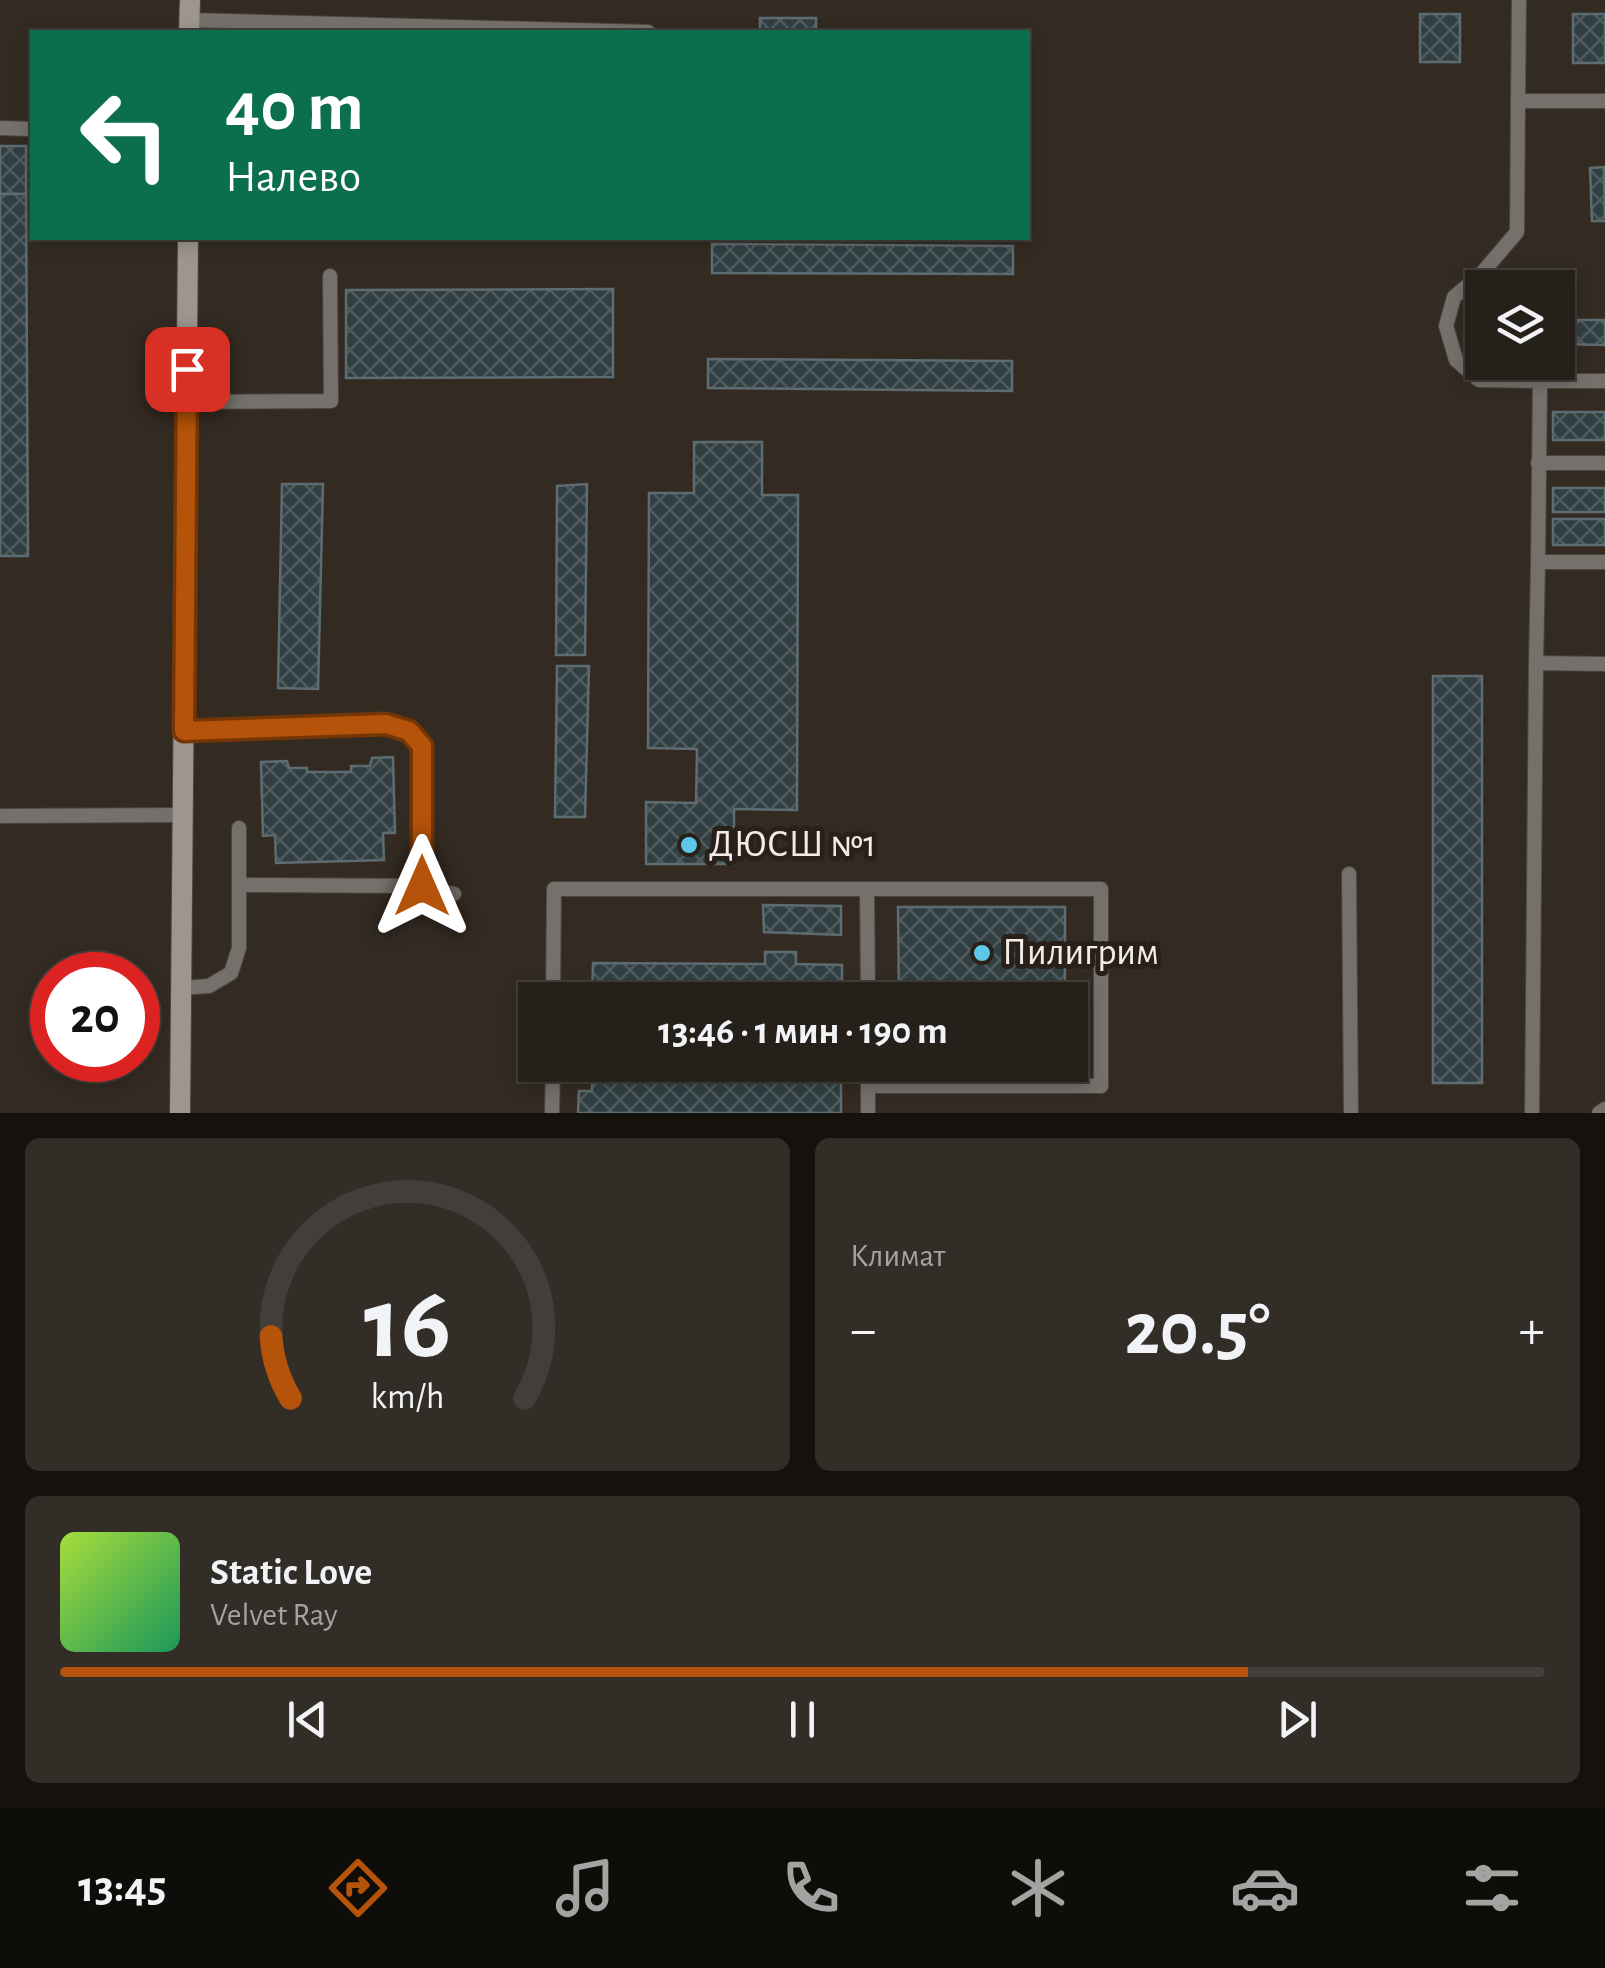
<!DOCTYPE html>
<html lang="ru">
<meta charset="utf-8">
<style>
body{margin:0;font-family:"Alegreya Sans",sans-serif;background:#322d27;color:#f1f3f6;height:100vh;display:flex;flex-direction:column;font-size:38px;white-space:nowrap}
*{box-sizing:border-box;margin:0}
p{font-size:32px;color:#a4a3a2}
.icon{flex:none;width:55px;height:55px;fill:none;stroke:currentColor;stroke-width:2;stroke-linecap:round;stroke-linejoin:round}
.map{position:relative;height:1113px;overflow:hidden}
.details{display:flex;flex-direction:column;gap:25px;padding:25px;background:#15120e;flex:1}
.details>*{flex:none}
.hud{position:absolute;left:30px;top:30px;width:1000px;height:210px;border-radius:0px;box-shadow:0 5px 15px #0003,0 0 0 2px #423e39;background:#0b6e4f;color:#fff;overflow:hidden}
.tools{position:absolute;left:1465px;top:270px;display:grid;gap:20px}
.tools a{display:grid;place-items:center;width:110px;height:110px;border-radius:0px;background:#26201a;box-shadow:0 5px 15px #0003,0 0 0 2px #423e39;font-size:50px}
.speed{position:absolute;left:30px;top:952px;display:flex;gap:20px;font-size:50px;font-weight:700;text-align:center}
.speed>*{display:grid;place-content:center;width:130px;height:130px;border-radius:50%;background:#26201a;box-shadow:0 5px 15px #0003,0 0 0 2px #423e39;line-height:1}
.speed .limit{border:15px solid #d22;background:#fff;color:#111}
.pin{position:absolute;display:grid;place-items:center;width:85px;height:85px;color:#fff;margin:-42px;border-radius:20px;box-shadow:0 5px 15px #0006}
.me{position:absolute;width:110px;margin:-55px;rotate:0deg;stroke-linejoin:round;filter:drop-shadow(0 0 8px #0008)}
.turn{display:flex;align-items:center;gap:35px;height:210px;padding:0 30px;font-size:45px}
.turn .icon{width:130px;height:130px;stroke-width:2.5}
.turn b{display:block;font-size:70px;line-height:85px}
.big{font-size:75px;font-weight:600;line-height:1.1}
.details .tile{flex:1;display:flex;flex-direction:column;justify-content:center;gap:15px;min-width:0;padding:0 35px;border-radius:15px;background:#322d27}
.details .dial{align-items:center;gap:0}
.dial svg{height:260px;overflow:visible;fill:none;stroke:#423e39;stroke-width:7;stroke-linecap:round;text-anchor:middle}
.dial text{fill:#f1f3f6;stroke:none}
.song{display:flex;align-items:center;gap:30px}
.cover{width:120px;height:120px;border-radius:15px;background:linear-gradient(135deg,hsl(80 70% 55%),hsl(150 70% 35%))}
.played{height:10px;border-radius:5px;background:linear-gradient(90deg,#b45309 80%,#423e39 80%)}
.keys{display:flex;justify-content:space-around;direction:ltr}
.heat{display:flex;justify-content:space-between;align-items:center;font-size:55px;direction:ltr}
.details .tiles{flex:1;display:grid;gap:25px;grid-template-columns:1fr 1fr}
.tile:last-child{grid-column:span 2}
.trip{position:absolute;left:518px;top:982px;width:570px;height:100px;border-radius:0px;background:#26201a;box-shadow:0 5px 15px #0003,0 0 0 2px #423e39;font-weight:600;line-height:100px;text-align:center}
.dock{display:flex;height:160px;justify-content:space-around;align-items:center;background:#0f0d0a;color:#a4a3a2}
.dock .icon{width:70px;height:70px}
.dock .active{color:#b45309}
.dock b{font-size:45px;color:#f1f3f6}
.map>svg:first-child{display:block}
</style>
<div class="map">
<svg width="1605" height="1113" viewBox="0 0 1605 1113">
<defs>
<pattern id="building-cross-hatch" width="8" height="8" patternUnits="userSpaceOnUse" patternTransform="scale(2.5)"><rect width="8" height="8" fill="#313f43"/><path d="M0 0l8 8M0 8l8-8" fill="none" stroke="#4f5b5e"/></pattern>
</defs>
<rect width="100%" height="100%" fill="#332b22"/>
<g fill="url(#building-cross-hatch)" stroke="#5e6c71" stroke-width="2.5">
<rect x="1420" y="14" width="40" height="48"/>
<rect x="1573" y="14" width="32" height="49"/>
<rect x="760" y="18" width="56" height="14"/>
<rect x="0" y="146" width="26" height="48"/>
<polygon points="1604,167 1605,221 1592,221 1590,168"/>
<polygon points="0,194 26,194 28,556 0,556"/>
<polygon points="712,244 1013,246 1013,274 712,273"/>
<polygon points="613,289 613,377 346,378 346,290"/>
<rect x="1477" y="319" width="5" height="25"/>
<polygon points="1558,320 1605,320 1605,345 1558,344"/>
<polygon points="708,359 1012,361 1012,391 708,388"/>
<rect x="1553" y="412" width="52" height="28"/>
<polygon points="694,442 762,442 762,495 798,495 797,810 734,809 734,864 646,864 646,802 696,803 697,749 648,748 649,493 694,493"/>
<polygon points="282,484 323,484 318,689 278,688"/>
<polygon points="587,484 585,655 556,655 557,486"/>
<rect x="1553" y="488" width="52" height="24"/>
<rect x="1553" y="519" width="52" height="26"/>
<polygon points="557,666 589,666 585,817 555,817"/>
<rect x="1433" y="676" width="49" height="407"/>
<polygon points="393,757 395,833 383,833 384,860 276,863 275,835 263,836 261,762 287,761 289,768 307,768 307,772 351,772 351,766 370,766 372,758"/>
<polygon points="763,905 841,906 841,935 764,932"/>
<polygon points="898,907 1065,907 1065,1000 899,1000"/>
<polygon points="765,952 796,952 796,964 842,965 842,1000 592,1000 593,963 765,964"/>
<polygon points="592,1065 841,1065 841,1113 578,1113 579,1091 592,1091"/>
</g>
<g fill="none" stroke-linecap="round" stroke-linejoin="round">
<g stroke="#4e463e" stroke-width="16">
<g id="service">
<polyline points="189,20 648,32"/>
<polyline points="1518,101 1519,0"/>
<polyline points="0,128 32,129"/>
<polyline points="1540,381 1605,381"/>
<polyline points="187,402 331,401 330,276"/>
<polyline points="1538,463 1605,463"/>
<polyline points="1538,562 1540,381 1479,380 1456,360 1446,326 1454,297 1482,273 1517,232 1518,101 1605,101"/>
<polyline points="1536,663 1538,562 1605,562"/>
<polyline points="184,731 386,723 409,731 422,746 422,886"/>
<polyline points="0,816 183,815"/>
<polyline points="1349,874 1351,1113"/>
<polyline points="239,885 422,886 454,894"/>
<polyline points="867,889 1101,889 1101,1086 868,1086"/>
<polyline points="181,988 209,986 231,973 239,948 239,828"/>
<polyline points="553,1000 554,889 867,889 868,1000"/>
<polyline points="868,1065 868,1113"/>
<polyline points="552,1113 553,1065"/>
<polyline points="1532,1113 1536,663 1605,664"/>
<polyline points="1599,1113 1605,1109"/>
</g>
</g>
<g stroke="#4e463e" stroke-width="22">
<g id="secondary">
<polyline points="189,32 190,0"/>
<polyline points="180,1113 188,238"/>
</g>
</g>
<use href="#service" stroke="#74706c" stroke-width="14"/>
<use href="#secondary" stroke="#9d968f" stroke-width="20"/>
</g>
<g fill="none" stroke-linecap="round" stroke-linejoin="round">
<g stroke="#753606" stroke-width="25">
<polyline id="route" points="187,369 184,731 386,724 409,731 422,746 422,886"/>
</g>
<use href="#route" stroke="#b45309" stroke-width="18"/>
</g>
<g fill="#5cc7e8" stroke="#292119" stroke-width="4">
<circle cx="689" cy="845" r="10"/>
<circle cx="982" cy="953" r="10"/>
</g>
<g text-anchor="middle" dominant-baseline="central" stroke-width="10" stroke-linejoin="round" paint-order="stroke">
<g font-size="38" fill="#f1ece7" stroke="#292119" text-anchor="start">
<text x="709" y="845">ДЮСШ №1</text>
<text x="1002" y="953">Пилигрим</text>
</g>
</g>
</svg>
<div class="tools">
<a><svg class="icon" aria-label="layers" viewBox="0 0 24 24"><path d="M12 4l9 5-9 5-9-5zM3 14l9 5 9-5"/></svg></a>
</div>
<div class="speed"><div class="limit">20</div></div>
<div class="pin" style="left:187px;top:369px;background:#d93025"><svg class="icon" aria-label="arrive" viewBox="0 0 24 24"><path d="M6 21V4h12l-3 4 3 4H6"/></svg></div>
<svg class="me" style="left:422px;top:886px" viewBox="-20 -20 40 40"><path d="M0-17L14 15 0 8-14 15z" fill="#b45309" stroke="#fff" stroke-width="4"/></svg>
<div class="trip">13:46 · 1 мин · 190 m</div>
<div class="hud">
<div class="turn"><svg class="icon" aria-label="left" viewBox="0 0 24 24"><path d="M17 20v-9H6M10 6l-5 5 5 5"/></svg><div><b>40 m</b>Налево</div></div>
</div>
</div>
<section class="details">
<div class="tiles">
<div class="tile dial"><svg viewBox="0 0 100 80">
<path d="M14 69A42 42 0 1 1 86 69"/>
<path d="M14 69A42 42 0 0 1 8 50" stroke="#b45309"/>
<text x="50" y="56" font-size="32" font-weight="700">16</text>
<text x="50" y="72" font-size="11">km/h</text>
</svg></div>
<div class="tile"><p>Климат</p>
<div class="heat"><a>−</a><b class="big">20.5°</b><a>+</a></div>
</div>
<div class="tile">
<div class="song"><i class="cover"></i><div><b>Static Love</b><p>Velvet Ray</p></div></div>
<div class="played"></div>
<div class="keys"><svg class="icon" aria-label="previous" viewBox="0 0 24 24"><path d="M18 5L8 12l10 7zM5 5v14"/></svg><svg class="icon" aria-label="pause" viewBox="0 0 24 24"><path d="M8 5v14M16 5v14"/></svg><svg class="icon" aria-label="next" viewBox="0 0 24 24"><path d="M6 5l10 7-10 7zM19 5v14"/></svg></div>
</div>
</div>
</section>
<nav class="dock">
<b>13:45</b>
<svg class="icon active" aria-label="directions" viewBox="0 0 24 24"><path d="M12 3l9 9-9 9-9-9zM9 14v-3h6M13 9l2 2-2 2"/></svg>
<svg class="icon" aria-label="music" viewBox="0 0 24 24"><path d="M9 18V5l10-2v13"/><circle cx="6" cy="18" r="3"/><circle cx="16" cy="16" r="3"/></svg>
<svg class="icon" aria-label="phone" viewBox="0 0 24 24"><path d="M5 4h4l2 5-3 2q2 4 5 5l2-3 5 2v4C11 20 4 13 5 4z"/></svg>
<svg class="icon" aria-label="climate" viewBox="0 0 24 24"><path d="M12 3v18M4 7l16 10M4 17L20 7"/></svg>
<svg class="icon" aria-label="car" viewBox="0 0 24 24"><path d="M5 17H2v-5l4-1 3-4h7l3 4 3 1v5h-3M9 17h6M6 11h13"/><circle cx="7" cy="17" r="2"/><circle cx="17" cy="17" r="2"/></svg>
<svg class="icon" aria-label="filters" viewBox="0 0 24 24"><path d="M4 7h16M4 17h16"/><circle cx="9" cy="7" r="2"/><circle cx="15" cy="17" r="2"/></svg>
</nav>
